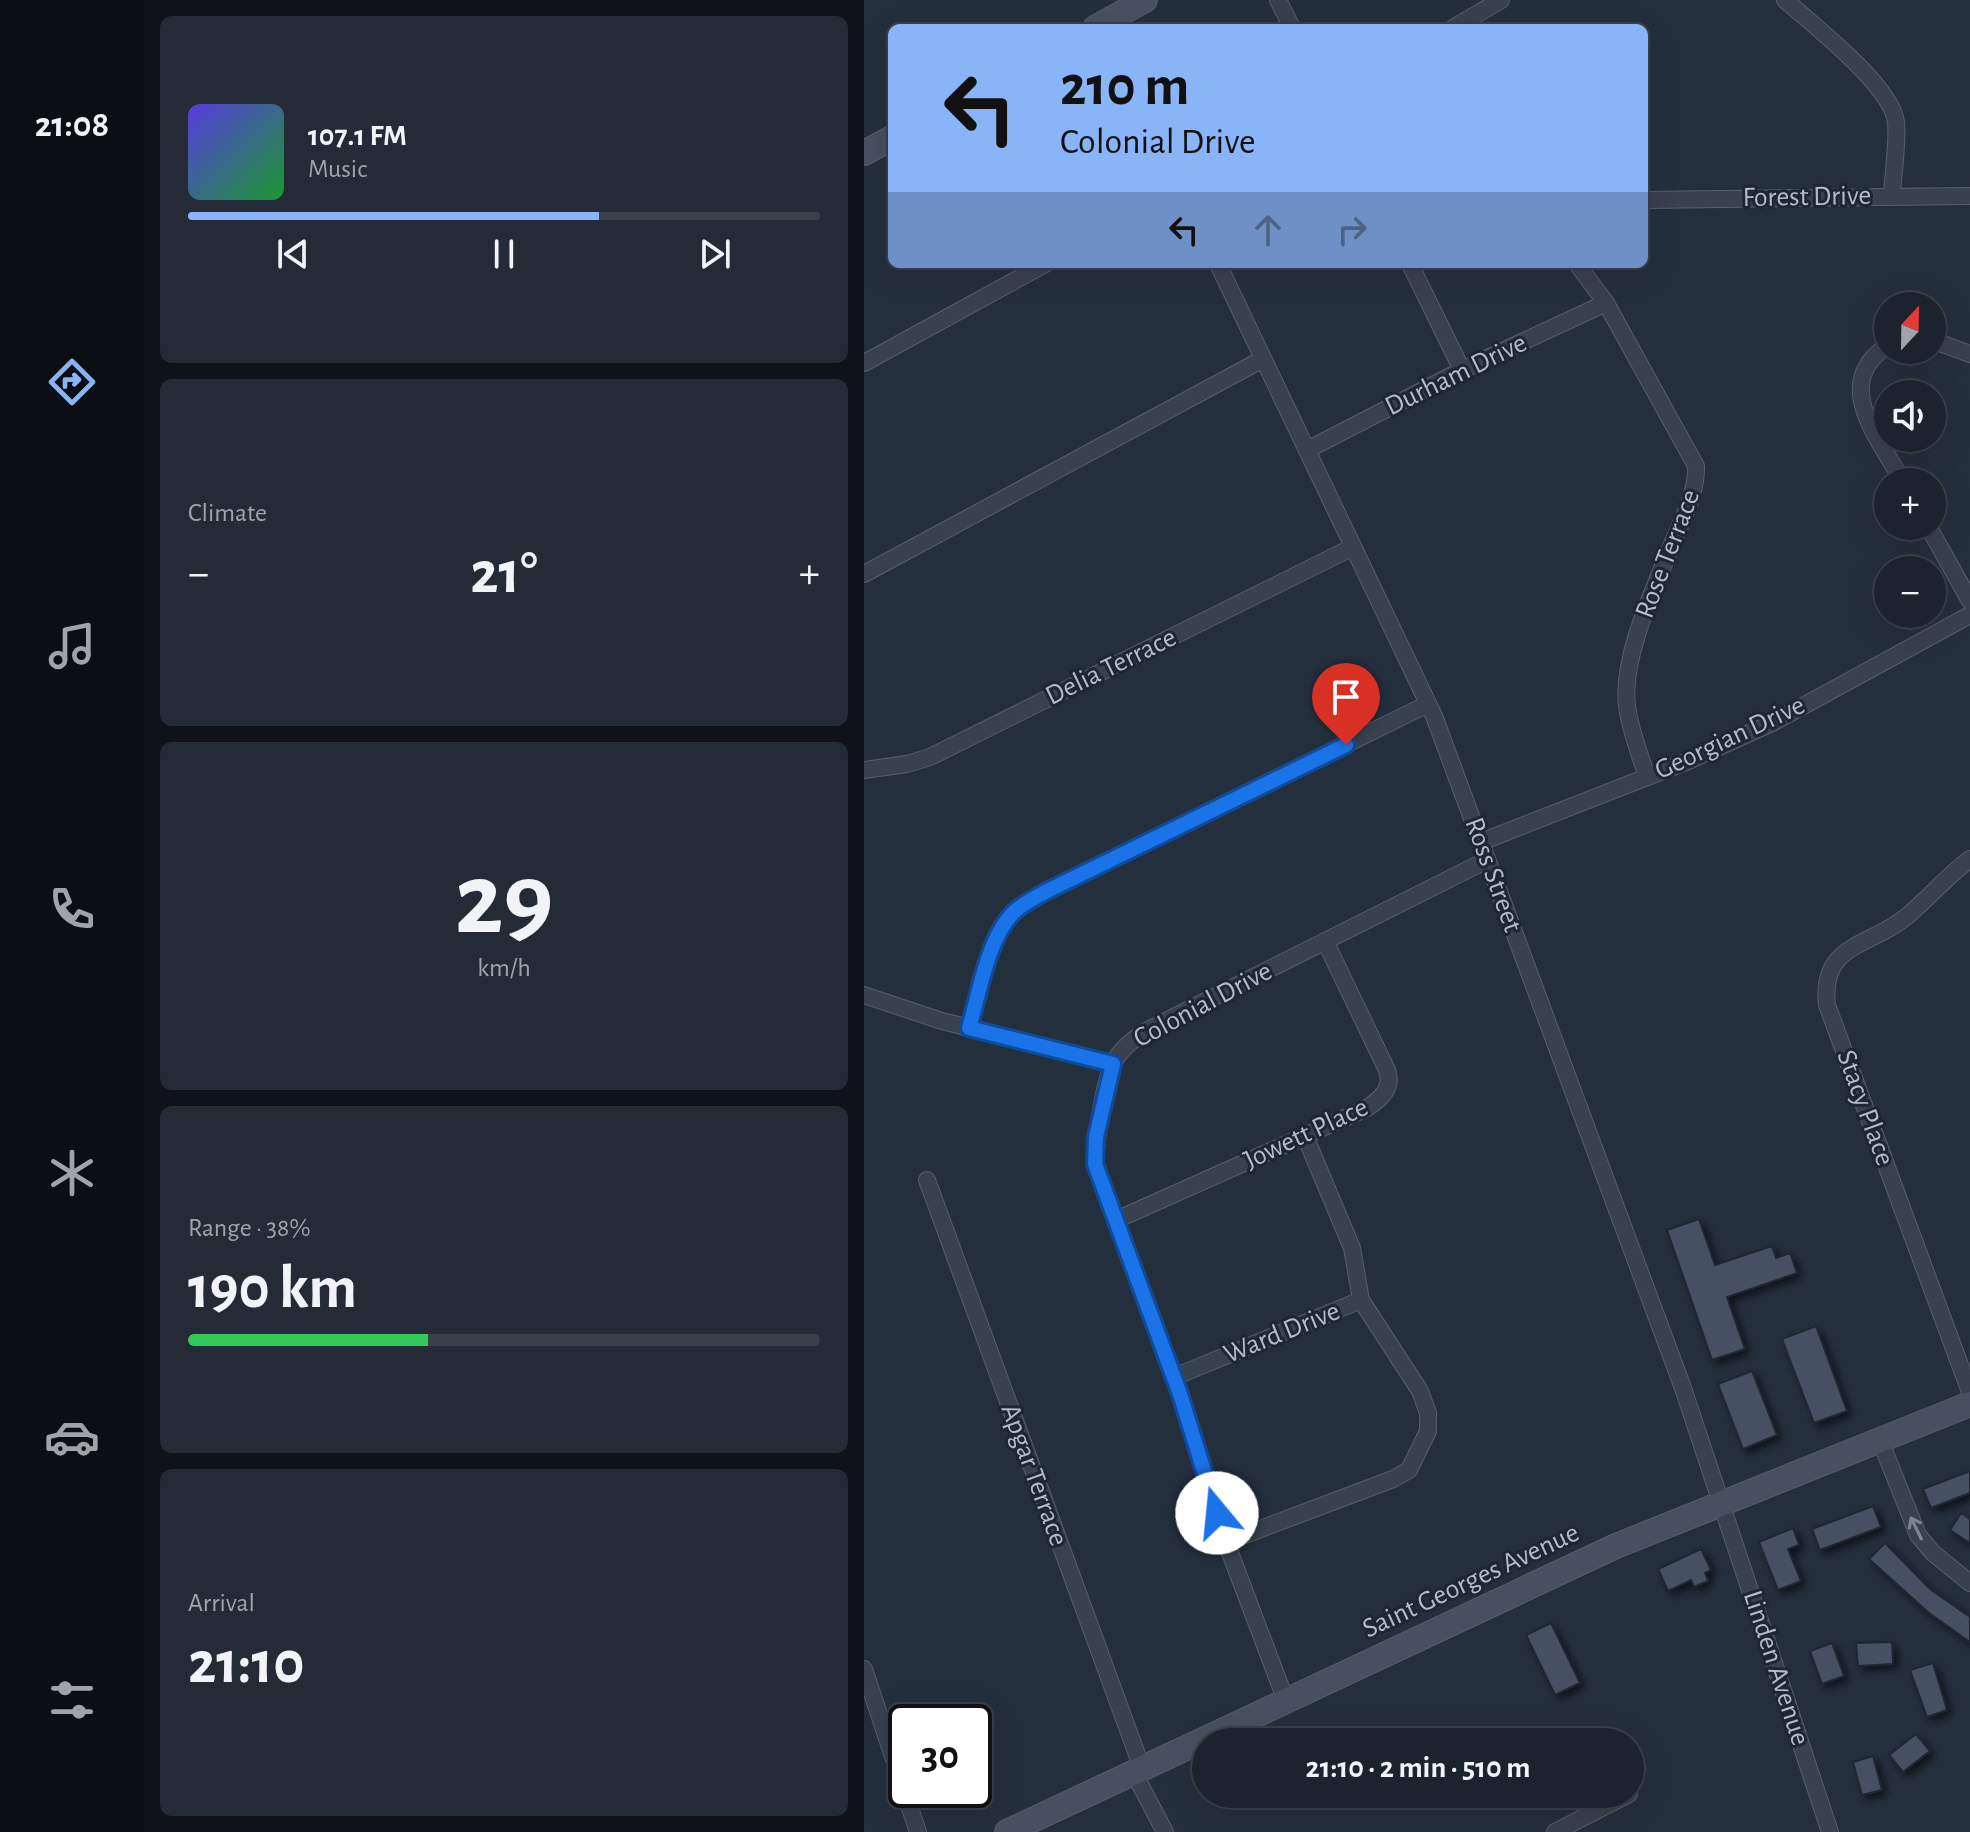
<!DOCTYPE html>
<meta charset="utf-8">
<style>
body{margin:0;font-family:"Alegreya Sans",sans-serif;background:#242b36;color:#f1f3f6;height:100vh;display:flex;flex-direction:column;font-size:30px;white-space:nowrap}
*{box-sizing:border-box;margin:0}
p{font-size:26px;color:#a0a4aa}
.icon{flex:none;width:44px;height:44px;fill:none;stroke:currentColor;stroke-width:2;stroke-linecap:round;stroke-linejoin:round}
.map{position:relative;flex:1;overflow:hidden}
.drawer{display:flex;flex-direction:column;gap:16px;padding:16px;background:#0f1319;width:720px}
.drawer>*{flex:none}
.top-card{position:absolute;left:24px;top:24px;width:760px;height:244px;border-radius:12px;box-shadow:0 8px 32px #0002,0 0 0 2px #39404a;background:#8ab4f8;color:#111;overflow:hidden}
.needle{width:52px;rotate:22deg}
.buttons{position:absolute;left:1010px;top:292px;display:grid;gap:16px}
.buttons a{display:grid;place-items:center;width:72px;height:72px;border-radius:50%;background:#1b232e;box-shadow:0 8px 32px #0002,0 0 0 2px #39404a;font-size:40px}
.speed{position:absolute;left:24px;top:1704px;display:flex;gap:16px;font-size:40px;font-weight:700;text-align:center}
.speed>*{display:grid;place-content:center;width:104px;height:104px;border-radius:50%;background:#1b232e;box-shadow:0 8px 32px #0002,0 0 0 2px #39404a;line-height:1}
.speed .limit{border:4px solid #111;border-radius:12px;background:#fff;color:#111}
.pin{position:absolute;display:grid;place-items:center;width:68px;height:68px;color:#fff;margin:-82px -34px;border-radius:50% 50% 50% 0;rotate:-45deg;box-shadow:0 0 8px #0007}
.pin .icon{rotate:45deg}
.me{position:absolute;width:88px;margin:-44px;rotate:343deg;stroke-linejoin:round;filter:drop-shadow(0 0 6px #0008)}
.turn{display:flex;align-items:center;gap:28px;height:168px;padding:0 40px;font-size:36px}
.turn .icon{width:104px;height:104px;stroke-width:2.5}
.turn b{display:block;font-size:56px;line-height:68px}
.lanes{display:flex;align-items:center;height:76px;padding:0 40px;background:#0003;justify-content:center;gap:40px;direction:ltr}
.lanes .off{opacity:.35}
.big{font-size:60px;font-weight:700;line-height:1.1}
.drawer .tile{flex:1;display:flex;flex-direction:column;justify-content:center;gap:12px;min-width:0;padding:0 28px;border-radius:12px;background:#242b36}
.drawer .dial{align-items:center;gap:0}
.dial b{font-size:104px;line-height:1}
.song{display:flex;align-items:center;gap:24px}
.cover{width:96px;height:96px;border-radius:12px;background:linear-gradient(135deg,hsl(250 70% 55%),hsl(130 70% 35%))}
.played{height:8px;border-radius:4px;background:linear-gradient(90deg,#8ab4f8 65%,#39404a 65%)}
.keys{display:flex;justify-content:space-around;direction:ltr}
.heat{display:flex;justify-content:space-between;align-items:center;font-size:44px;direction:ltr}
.charge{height:12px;border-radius:6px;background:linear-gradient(90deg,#34c759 38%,#39404a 0)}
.trip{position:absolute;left:328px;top:1728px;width:452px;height:80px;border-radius:40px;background:#1b232e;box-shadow:0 8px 32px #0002,0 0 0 2px #39404a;font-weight:700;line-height:80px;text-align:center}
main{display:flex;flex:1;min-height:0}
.menu{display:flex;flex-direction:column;width:144px;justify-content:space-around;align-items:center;background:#0b0e12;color:#a0a4aa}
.menu .icon{width:56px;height:56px}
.menu .on{color:#8ab4f8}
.menu b{font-size:36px;color:#f1f3f6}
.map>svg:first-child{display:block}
</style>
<main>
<nav class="menu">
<b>21:08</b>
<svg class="icon on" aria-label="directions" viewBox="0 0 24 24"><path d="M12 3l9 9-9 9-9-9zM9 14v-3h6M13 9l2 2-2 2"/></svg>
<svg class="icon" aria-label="music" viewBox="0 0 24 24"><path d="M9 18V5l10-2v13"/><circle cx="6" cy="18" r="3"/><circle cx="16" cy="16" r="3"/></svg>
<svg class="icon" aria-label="phone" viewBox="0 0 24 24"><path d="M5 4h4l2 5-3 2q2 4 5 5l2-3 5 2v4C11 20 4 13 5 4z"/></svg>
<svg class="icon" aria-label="climate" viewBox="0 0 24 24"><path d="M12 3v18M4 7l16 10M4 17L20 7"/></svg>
<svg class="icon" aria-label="car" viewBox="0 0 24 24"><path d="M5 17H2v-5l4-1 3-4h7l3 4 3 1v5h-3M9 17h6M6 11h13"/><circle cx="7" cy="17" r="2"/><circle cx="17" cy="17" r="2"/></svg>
<svg class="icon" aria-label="filters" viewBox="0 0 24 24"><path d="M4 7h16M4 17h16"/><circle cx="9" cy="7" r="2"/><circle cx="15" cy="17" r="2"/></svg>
</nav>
<section class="drawer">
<div class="tile">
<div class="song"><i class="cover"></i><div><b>107.1 FM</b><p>Music</p></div></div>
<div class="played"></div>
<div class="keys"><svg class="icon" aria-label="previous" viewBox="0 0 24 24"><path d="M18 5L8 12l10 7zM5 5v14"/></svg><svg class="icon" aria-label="pause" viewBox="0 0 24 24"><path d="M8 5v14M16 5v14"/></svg><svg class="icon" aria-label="next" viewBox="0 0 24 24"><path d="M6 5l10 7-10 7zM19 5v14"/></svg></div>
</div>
<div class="tile"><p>Climate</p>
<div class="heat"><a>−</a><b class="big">21°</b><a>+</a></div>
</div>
<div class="tile dial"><b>29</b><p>km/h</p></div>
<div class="tile"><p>Range · 38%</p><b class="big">190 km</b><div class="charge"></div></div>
<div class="tile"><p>Arrival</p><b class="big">21:10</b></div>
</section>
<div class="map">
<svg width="1106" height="1832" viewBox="0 0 1106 1832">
<defs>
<filter id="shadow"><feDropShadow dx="4.5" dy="4.5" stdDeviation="4" flood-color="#0009"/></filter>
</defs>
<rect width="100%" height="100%" fill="#242f3e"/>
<g fill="#455162" stroke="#1f2835" stroke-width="2" filter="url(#shadow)">
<polygon points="835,1219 851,1265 908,1246 912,1258 926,1253 933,1273 863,1297 881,1349 848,1360 803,1230"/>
<polygon points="952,1326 983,1411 950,1423 918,1339"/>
<polygon points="888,1371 913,1435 879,1449 854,1384"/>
<polygon points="1106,1471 1106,1493 1067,1508 1059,1489"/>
<polygon points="1009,1506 1017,1527 956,1550 948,1529"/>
<polygon points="1097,1513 1106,1519 1106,1543 1086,1530"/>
<polygon points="929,1528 935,1545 924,1549 937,1581 914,1590 895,1542"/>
<polygon points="1021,1543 1066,1589 1106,1617 1106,1642 1065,1613 1005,1559"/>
<polygon points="837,1549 847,1570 841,1573 844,1581 830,1587 827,1580 804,1591 794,1569"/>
<polygon points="687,1623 716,1683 691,1695 662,1635"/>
<polygon points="1028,1642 1029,1664 994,1666 992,1643"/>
<polygon points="968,1643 980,1676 958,1684 946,1651"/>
<polygon points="1069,1663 1083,1710 1063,1717 1046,1670"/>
<polygon points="1052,1734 1066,1751 1039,1772 1025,1755"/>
<polygon points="1009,1756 1018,1790 998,1795 989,1762"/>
</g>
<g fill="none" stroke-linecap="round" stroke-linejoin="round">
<g stroke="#565f6c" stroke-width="18">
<g id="street">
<polyline points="414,0 428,28"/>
<path d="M921,0c29,26 106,85 111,122 2,23 -3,50 -4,74"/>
<polyline points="589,28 637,0"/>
<polyline points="780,200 1106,196"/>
<polyline points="354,264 570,716 819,1388 966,1832"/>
<polyline points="546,264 598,370"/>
<path d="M713,264l29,39 90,163c1,26 -13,52 -23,76 -18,45 -52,115 -46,164 3,24 13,49 20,71"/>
<polyline points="1068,340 1106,354"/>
<path d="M1024,345c-58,39 -9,93 15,137"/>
<polyline points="0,363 181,264"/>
<polyline points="443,450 598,370 742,303"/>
<polyline points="1064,526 1106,601"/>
<polyline points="0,574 399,359"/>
<polyline points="0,770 43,764 66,757 489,547"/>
<polyline points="617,842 824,761 908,723 1106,615"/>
<path d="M1106,859c-23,17 -41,39 -64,58 -36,30 -86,26 -79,88l143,387"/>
<polyline points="0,995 78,1021 249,1064"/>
<path d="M105,1028c10,-34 19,-91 45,-116 8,-8 21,-14 31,-20l383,-188"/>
<polyline points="63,1180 278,1768"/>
<path d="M252,1220l251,-112c15,-10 26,-20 20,-38l-62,-129"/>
<polyline points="310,1377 497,1300"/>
<polyline points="1016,1440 1054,1535 1069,1553 1106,1583"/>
<polyline points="362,1542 529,1479 545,1470 564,1431 564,1413 556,1391 497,1300 488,1248 441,1136"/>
<polyline points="0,1669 54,1832"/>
<path d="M422,1701l-60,-159 -46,-148 -85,-230c1,-25 8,-78 18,-100 6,-14 19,-23 31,-32l343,-172"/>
<polyline points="270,1773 301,1832"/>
<polyline points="691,1832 765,1794"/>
</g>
</g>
<g stroke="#565f6c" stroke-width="26">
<g id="secondary">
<polyline points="231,28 281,0"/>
<polyline points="0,153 28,138"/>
<polyline points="143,1832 752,1546 1106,1404"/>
</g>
</g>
<use href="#street" stroke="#38414e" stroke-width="16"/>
<use href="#secondary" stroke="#465061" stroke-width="24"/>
</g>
<defs><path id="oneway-shaft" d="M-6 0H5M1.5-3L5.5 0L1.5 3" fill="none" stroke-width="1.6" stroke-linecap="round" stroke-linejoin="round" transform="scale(2)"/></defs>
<use stroke="#7c8592" href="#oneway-shaft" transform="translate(1052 1528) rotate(-116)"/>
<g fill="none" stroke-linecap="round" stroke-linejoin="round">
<g stroke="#114b97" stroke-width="20">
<path id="route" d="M353,1513l-37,-119 -85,-230 1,-27 17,-73 -144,-36c10,-34 19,-91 45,-116 8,-8 21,-14 31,-20l301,-147"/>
</g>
<use href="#route" stroke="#1a73e8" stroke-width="14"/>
</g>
<g text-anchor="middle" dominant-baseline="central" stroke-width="6" stroke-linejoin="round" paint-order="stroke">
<g font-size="28" fill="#b4bcc9" stroke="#1d2633">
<text transform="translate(943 197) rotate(-1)">Forest Drive</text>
<text transform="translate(592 375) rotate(-26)">Durham Drive</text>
<text transform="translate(804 554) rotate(-69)">Rose Terrace</text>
<text transform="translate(247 667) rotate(-26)">Delia Terrace</text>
<text transform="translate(866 738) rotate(-25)">Georgian Drive</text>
<text transform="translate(629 875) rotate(70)">Ross Street</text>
<text transform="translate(339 1005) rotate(-28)">Colonial Drive</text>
<text transform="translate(1001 1108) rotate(70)">Stacy Place</text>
<text transform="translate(442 1134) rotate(-25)">Jowett Place</text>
<text transform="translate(418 1333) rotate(-22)">Ward Drive</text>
<text transform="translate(170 1475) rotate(70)">Apgar Terrace</text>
<text transform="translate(607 1581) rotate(-25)">Saint Georges Avenue</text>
<text transform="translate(912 1668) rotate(72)">Linden Avenue</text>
</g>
</g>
</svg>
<div class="buttons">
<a><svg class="needle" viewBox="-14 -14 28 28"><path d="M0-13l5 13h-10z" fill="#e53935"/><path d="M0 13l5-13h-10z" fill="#a0a4aa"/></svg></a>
<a><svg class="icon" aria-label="sound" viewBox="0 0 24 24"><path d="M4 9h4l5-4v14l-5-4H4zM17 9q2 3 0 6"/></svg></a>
<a>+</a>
<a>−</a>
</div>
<div class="speed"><div class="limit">30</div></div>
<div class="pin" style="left:482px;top:745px;background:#d93025"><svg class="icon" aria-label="arrive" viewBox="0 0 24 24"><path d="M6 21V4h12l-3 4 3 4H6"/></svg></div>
<svg class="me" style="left:353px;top:1513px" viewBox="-20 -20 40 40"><circle r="19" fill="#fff"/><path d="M0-13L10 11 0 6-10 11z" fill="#1a73e8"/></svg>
<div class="trip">21:10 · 2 min · 510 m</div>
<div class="top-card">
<div class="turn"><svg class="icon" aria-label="left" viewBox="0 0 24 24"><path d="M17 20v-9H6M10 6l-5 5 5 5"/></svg><div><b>210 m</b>Colonial Drive</div></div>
<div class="lanes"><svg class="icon" aria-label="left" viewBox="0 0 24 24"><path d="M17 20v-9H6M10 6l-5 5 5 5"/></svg><svg class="icon off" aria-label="ahead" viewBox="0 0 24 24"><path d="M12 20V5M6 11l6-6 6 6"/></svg><svg class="icon off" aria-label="right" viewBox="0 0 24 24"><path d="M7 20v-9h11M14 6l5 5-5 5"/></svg></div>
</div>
</div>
</main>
